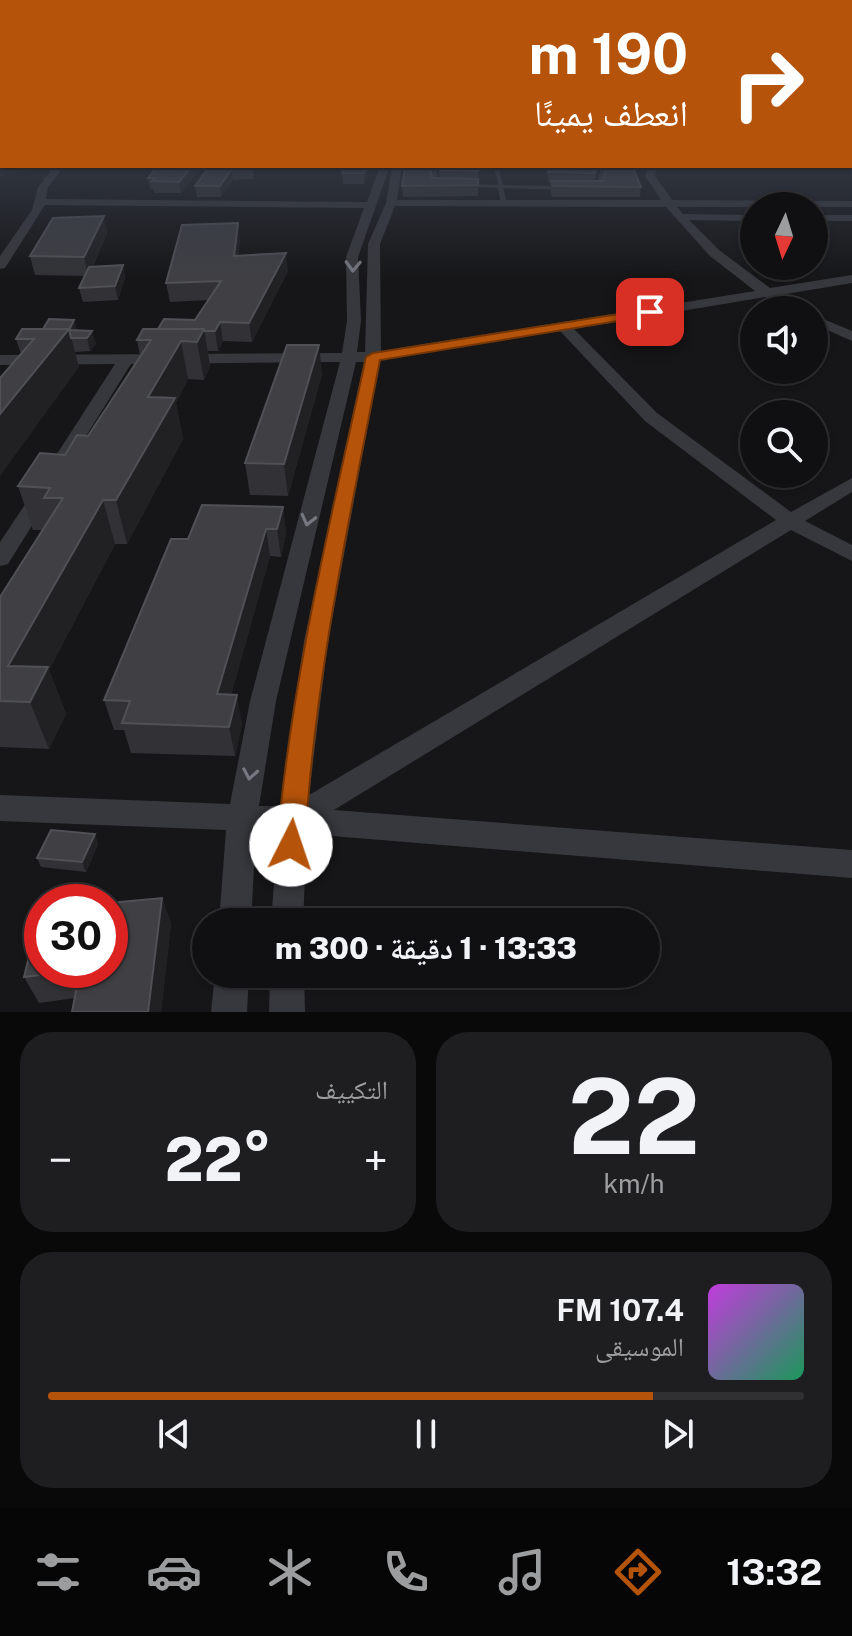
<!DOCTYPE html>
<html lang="ar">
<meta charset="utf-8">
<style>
body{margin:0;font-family:"Public Sans","Noto Naskh Arabic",sans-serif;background:#1e1e20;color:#f1f3f6;direction:rtl;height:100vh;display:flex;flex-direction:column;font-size:30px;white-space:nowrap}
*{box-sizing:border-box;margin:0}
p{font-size:26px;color:#9c9d9f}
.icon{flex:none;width:44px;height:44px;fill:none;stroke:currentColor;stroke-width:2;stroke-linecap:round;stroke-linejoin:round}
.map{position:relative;height:1012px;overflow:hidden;direction:ltr}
.drawer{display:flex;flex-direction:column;gap:20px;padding:20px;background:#09090a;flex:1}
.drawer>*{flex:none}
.guide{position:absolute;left:0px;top:0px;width:852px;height:168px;box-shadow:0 2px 6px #0004,0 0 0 2px #303032;direction:rtl;background:#b45309;color:#fff;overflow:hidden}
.needle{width:52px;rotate:184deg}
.tools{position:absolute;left:740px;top:192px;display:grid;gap:16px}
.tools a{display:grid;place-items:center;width:88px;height:88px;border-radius:50%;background:#101012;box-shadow:0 2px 6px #0004,0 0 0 2px #303032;font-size:40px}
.speed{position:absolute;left:24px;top:884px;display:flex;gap:16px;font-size:40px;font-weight:700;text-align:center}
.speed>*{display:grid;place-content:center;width:104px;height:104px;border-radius:50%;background:#101012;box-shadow:0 2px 6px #0004,0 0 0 2px #303032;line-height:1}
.speed .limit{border:12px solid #d22;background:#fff;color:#111}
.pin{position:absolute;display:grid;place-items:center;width:68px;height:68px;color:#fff;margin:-34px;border-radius:16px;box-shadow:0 4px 12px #0006}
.me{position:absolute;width:88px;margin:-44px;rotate:4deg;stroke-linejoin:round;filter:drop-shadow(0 0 6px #0008)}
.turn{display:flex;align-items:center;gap:28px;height:168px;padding:0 32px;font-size:36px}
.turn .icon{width:104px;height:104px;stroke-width:2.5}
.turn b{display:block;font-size:56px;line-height:68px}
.big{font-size:60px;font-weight:800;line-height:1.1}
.drawer .tile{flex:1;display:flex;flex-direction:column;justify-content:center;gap:12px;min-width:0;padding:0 28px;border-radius:32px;background:#1e1e20}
.drawer .dial{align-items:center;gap:0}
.dial b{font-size:104px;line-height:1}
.song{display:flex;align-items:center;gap:24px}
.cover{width:96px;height:96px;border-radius:12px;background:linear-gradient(135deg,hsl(290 70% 55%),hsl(150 70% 35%))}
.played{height:8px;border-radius:4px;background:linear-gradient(90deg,#b45309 80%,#303032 80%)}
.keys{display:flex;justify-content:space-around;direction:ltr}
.heat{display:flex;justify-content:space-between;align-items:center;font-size:44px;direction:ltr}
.drawer .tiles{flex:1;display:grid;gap:20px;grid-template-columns:1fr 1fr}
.tile:last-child{grid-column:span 2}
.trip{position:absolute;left:192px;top:908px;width:468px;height:80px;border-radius:40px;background:#101012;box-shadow:0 2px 6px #0004,0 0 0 2px #303032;font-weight:800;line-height:80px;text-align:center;direction:rtl}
.tabs{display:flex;height:128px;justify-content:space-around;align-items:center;background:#060607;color:#9c9d9f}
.tabs .icon{width:56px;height:56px}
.tabs .active{color:#b45309}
.tabs b{font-size:36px;color:#f1f3f6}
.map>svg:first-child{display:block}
</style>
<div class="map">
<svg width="852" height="1012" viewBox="0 0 852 1012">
<rect width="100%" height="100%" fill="#161618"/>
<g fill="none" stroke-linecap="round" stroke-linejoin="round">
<g fill="#37383d" fill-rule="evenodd">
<polygon points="432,166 436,166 438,184 441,185 441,187 433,186"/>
<polygon points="494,166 498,166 503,185 563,186 566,188 563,190 503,188 507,203 504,205 501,203 498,188 465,187 465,185 467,184 498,185"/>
<polygon points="602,166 606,166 601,188 598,190 589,189 589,187 596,186"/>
</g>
<g fill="#37383d" fill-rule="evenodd">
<path d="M47,166h10l3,6 -12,15 -2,12 321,3 13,-36h10l-32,91 3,64 -4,31h8l3,-108 18,-41 6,-37h10l-5,34h264l-16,-24 3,-10h10l-3,10 17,24 180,1v6h-175l6,7 71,1v6l-65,-1 30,30 51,38 82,-13v8l-72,12 24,15h-17l-22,-13 -191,32 83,84 134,99 61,-34v14l-47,29 47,24v16l-61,-31 -457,280 518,40v28l-545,-44 -4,88h-32l7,-90 -22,-1 -5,91h-32l7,-92 -226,-9v-26l230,9 20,-103 90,-339 -209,2 -58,93 -9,6 -9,-6 60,-93 -115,1v-10l342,-2 5,-32 -1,-64 18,-49 -319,-3 -40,63 -5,1v-13l32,-46 6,-23 12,-15zM395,206l271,1 44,49 45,35 -374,60 -1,-107zM560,331l85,90 131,99 -467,275 19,-154 52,-281zM356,362h8l-60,279 -24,165h-21l17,-105z"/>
<rect x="814" y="215" width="38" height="6"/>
<polygon points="814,315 852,331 852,341 814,324"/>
<polygon points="41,489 51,495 8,564 0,566 0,542 34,491"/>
<polygon points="215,974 249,974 247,1012 211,1012"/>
<polygon points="270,974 304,974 305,1012 269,1012"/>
</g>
</g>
<g fill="#323236">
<polygon points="202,166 181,193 154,193 153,189 150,189 148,178"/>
<polygon points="210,166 276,166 274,169 254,169 253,179 233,180 221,197 197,197 195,186"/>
<polygon points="344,166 369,166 364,184 343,184 342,173"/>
<polygon points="438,166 478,166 478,196 403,197 402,186 432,178 440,178"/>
<polygon points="545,166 598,166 594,181 603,181 634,171 641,187 640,197 552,197 551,192 551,183 549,182"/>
<polygon points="104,216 107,233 93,266 123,265 125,278 118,300 83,302 79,288 85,276 35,275 30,256"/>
<polygon points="240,240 238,256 288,271 252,342 223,341 218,351 208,351 210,366 204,380 188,379 176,403 183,439 127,544 115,544 49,670 66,714 49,749 0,747 0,597 43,530 33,530 18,486 65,455 88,436 140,356 137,340 158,329 195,320 208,300 170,302 166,283"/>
<polygon points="77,330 96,344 90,351 75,352 79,367 21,354 16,339"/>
<polygon points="322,374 288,496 250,495 245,463"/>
<polygon points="283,507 286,534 281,557 270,556 231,695 242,724 235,756 131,753 124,730 114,730 104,700 188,539"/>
<polygon points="95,834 98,844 86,872 41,867 37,858"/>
<polygon points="162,898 171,924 161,1012 72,1012 75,998 39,1003 24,977"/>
</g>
<g fill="#212124">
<polygon points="0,164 2,164 2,166 45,166 45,168 0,176"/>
<polygon points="192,166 202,166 181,193 179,182"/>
<polygon points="366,166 369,166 364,184 364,173"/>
<polygon points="232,169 233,180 221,197 220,186"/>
<polygon points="104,216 107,233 88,276 84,257"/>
<polygon points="238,223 240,240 236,274 234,256"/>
<polygon points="286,253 288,271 252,342 249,323"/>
<polygon points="123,265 125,278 118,300 115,286"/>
<polygon points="74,320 78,334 69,330"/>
<polygon points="220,322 223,341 218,351 215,331"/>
<polygon points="69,329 79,367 0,476 0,414"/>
<polygon points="204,329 210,366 204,380 197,342"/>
<polygon points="92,331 96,344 90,351 87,338"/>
<polygon points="181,341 188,379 176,403 183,439 127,544 116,500 148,397"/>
<polygon points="319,345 322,374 288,496 284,464"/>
<polygon points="103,500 115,544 49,670 66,714 49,749 30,702 8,666"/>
<polygon points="283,507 286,534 281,557 277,529"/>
<polygon points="266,529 270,556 223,724 217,694"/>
<polygon points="237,695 242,724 235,756 229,727"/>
<polygon points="95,834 98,844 86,872 82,862"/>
<polygon points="162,898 171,924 161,1012 148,1012"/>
</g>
<g fill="#3f3f44" stroke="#4f5156" stroke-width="2">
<rect x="0" y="139" width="2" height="25"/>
<polygon points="158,166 192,166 179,182 152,181 155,178 148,178"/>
<polygon points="210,166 252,166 252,168 232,169 220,186 195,186"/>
<polygon points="344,166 366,166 364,173 342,173"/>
<polygon points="405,166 430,166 432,178 478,179 478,185 402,186"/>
<polygon points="440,166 478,166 478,171 441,170"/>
<polygon points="548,166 597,166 595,173 549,172"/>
<polygon points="607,166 632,166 641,187 553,186 551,181 603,181"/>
<polygon points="104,216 84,257 30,256 53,218"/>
<polygon points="238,223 234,256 286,253 249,323 220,322 215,331 204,331 204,329 158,329 164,319 195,320 221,281 166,283 182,225"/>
<polygon points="123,265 115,286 79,288 89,267"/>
<polygon points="49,319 74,320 69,330 92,331 87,338 71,338 69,329 43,329"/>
<polygon points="22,329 69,329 0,414 0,378 34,339 16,339"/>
<polygon points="143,329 204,329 197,342 181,341 148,397 175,398 116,500 103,500 8,666 48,667 30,702 0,701 0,597 63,498 44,498 50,488 18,486 40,453 65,455 77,435 88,436 151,340 137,340"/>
<polygon points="287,345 319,345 284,464 245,463"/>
<polygon points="202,505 283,507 277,529 266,529 217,694 237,695 229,727 122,723 130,701 104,700 171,539 188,539"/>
<polygon points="51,830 95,834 82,862 37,858"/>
<polygon points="162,898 148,1012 72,1012 80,970 24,977 40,911 42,911 42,970 110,970 110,903"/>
</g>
<defs><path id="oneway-chevron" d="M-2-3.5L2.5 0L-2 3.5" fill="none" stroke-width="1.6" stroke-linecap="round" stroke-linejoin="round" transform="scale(2)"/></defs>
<g stroke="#757881">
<use href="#oneway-chevron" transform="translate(353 266) rotate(92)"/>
<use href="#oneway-chevron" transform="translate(308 520) rotate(104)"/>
<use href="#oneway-chevron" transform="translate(250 774) rotate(100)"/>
</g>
<linearGradient id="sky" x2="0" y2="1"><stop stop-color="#0c0c0d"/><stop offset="0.5" stop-color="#363c48"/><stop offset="1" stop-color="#363c48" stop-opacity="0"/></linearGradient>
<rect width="852" height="280" fill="url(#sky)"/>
<path fill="#b45309" stroke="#753606" stroke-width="2" d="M650,309l4,1v5l-274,45c-31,161 -66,321 -75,485l-4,9 -10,4 -10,-4 -4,-9c14,-165 54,-326 89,-488l7,-4z"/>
</svg>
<div class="tools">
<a><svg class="needle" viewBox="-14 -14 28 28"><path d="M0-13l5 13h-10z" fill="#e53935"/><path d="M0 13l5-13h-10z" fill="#9c9d9f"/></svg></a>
<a><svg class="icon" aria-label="sound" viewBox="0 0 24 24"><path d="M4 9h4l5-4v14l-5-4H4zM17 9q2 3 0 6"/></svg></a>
<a><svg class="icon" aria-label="search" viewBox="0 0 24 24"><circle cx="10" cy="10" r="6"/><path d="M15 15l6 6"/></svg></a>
</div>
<div class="speed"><div class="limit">30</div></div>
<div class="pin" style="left:650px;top:312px;background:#d93025"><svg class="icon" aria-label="arrive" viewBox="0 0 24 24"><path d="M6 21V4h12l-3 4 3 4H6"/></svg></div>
<svg class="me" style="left:291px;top:845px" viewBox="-20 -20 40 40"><circle r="19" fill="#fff"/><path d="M0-13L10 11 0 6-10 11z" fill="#b45309"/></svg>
<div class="trip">13:33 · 1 دقيقة · 300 m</div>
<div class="guide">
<div class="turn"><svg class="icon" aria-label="right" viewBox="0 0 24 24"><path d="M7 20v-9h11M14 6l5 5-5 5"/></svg><div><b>190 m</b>انعطف يمينًا</div></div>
</div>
</div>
<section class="drawer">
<div class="tiles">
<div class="tile dial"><b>22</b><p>km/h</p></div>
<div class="tile"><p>التكييف</p>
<div class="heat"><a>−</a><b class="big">22°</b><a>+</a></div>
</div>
<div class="tile">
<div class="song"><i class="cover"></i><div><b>107.4 FM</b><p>الموسيقى</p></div></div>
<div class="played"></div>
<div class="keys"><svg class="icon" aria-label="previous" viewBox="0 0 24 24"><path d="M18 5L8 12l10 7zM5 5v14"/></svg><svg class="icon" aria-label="pause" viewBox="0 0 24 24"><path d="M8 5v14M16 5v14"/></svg><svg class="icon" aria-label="next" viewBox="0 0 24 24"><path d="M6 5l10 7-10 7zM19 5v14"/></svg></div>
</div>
</div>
</section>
<nav class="tabs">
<b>13:32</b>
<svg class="icon active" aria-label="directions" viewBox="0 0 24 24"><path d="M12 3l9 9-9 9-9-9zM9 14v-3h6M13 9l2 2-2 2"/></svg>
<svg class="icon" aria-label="music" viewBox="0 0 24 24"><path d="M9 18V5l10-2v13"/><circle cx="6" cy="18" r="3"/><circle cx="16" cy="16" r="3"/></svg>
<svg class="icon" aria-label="phone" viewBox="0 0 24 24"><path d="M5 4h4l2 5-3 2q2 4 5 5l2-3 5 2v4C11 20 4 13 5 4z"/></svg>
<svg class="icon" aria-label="climate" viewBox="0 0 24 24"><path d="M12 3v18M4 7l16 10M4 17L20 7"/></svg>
<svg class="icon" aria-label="car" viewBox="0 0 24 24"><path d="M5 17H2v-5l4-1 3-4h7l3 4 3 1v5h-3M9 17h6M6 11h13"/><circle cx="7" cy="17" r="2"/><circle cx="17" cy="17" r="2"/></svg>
<svg class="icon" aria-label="filters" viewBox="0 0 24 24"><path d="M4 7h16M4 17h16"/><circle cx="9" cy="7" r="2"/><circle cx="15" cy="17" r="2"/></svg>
</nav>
